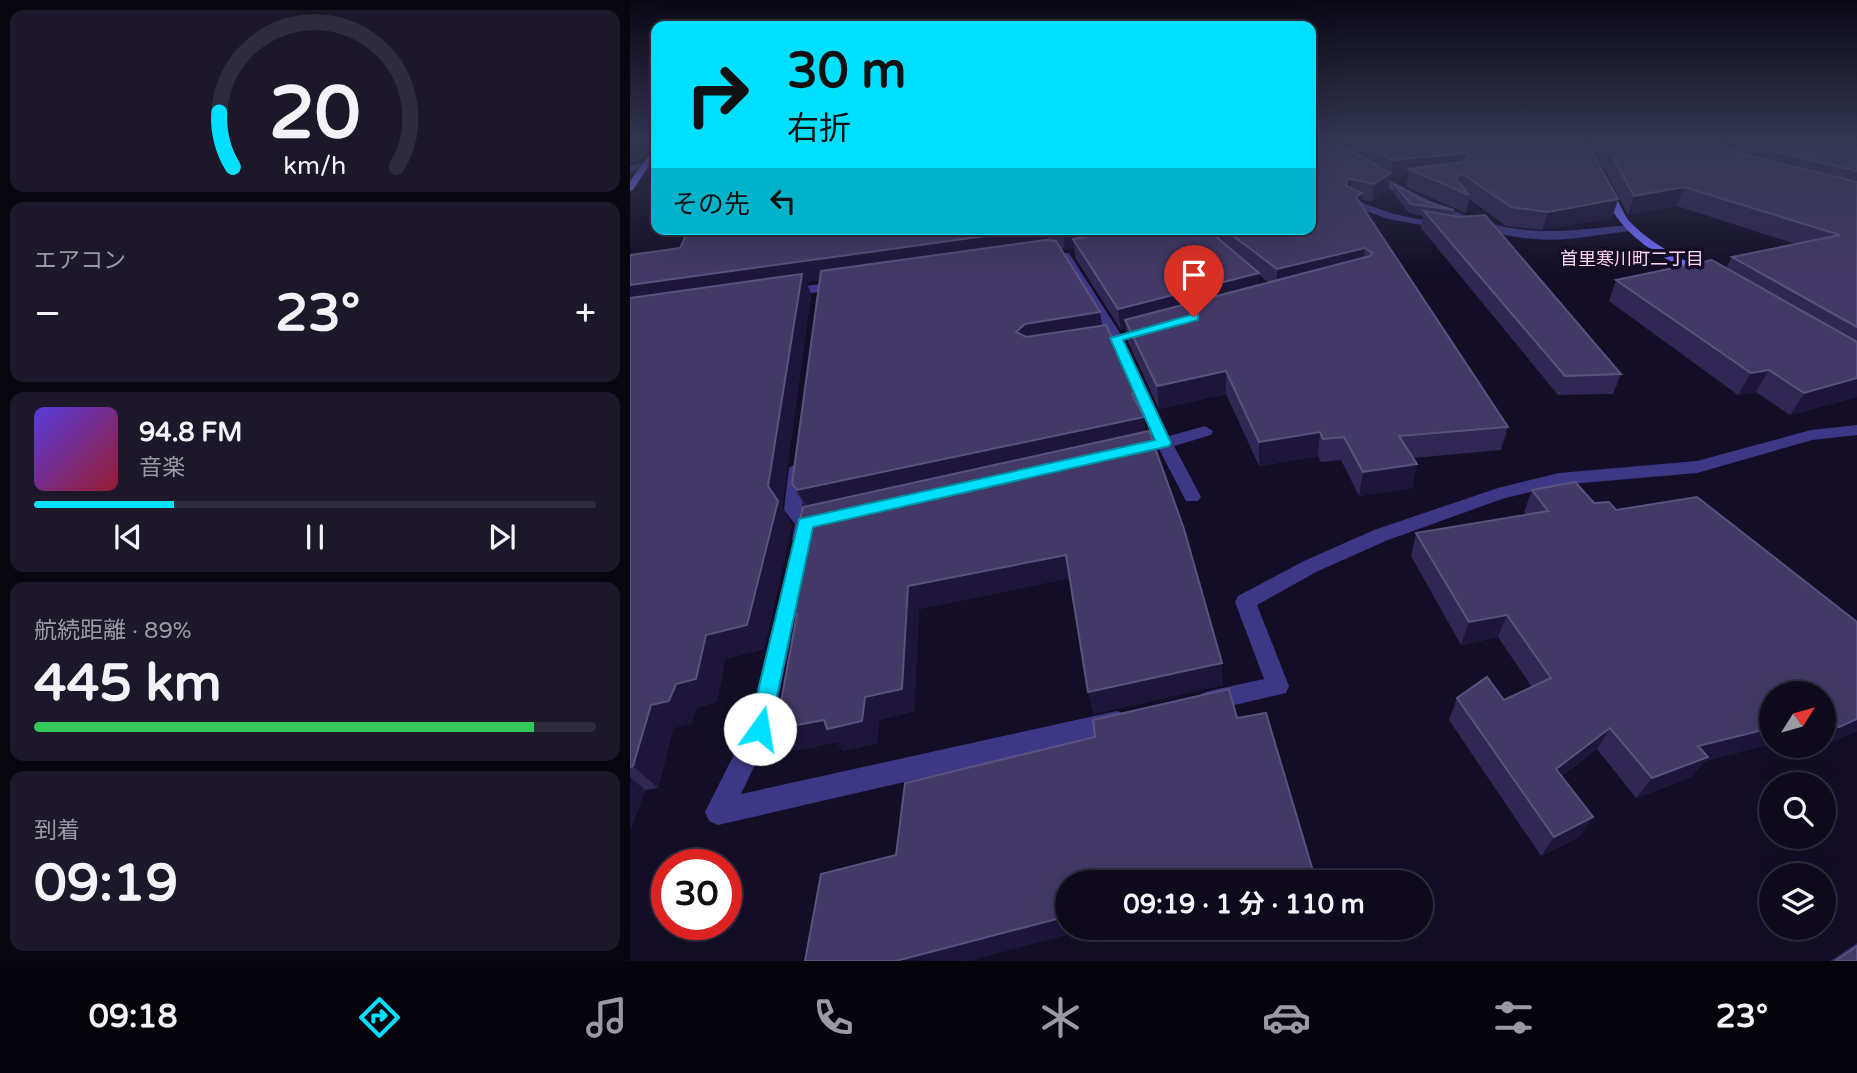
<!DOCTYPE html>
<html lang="ja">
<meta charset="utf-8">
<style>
body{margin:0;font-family:"Varela Round","Noto Sans JP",sans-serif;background:#1c1829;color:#f1f3f6;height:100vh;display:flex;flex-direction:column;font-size:26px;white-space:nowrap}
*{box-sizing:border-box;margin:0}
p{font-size:23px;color:#9b9aa3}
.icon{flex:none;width:38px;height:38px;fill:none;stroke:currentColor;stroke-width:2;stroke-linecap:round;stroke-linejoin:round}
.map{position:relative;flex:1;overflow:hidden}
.panel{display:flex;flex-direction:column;gap:10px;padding:10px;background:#08060f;width:630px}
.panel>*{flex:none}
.banner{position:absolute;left:21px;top:21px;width:665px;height:214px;border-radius:14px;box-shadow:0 7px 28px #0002,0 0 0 2px #2e2b3b;background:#00e0fe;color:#111;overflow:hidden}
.needle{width:46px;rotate:53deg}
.tools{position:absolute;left:1129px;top:681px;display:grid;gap:14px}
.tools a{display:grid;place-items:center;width:77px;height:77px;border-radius:50%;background:#0e0a1c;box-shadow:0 7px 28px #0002,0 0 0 2px #2e2b3b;font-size:35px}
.speed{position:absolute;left:21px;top:849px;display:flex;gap:14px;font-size:35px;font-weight:700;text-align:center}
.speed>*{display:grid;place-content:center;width:91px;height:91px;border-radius:50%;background:#0e0a1c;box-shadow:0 7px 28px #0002,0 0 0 2px #2e2b3b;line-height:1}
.speed .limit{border:10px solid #d22;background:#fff;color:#111}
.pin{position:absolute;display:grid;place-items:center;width:60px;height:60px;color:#fff;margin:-72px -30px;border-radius:50% 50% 50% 0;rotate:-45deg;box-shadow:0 0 7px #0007}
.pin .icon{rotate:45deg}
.me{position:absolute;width:77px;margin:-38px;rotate:13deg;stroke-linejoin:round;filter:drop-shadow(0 0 5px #0008)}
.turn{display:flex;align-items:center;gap:24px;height:147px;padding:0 21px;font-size:32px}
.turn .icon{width:91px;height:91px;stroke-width:2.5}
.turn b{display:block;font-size:49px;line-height:60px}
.then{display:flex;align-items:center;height:66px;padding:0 21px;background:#0003;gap:14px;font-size:26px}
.big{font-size:52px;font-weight:700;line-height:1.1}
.panel .tile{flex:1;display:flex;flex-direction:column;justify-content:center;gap:10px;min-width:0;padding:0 24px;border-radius:14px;background:#1c1829}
.panel .dial{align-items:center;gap:0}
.dial svg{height:182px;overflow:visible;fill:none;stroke:#2e2b3b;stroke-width:7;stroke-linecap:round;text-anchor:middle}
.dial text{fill:#f1f3f6;stroke:none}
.song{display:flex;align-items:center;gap:21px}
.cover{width:84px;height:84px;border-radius:10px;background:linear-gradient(135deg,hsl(250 70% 55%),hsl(350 70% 35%))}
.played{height:7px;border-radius:4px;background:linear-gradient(90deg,#00e0fe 25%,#2e2b3b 25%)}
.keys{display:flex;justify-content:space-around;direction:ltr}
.heat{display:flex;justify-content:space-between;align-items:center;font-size:38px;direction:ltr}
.charge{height:10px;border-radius:5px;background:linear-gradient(90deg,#34c759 89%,#2e2b3b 0)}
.trip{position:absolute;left:425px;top:870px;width:378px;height:70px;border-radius:35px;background:#0e0a1c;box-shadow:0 7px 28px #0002,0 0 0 2px #2e2b3b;font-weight:700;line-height:70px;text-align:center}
.dock{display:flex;height:112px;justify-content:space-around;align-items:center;background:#06040b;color:#9b9aa3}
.dock .icon{width:49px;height:49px}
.dock .active{color:#00e0fe}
.dock b{font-size:32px;color:#f1f3f6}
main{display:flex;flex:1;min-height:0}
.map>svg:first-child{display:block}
</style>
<main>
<section class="panel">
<div class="tile dial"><svg viewBox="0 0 100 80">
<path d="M14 69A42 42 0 1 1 86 69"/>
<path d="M14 69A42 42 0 0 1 8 45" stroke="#00e0fe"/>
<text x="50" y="56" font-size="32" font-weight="700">20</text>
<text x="50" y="72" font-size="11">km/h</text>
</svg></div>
<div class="tile"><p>エアコン</p>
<div class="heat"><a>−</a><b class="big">23°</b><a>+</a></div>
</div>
<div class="tile">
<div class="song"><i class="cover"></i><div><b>94.8 FM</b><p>音楽</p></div></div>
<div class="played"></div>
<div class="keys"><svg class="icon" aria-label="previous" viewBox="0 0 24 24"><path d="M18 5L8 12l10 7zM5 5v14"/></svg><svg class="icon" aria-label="pause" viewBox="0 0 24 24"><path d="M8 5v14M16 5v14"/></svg><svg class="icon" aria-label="next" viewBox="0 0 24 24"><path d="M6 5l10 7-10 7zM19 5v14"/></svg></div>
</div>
<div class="tile"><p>航続距離 · 89%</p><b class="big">445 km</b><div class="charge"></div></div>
<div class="tile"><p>到着</p><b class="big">09:19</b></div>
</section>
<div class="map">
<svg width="1227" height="961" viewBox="0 0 1227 961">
<rect width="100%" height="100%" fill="#130e26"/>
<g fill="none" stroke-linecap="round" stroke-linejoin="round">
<g fill="#3d3886" fill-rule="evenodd">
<polygon points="15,162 20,165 18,167 0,172 0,166"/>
<path d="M738,171c28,10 55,28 83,39 73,30 107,21 181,15l5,3 -5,3c-32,3 -64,11 -97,8 -60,-4 -118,-34 -170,-63l-2,-2z"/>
<polygon points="721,199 764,214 821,226 816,229 758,219 717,204 717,200"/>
<polygon points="431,253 439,253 493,338 539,436 575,426 583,431 581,435 544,446 571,497 568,501 556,501 529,449 502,455 494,450 496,446 524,440 479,338 429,255"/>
<polygon points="211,281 217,285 215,288 155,297 149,293 155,289"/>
<polygon points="1227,425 1227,435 1182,440 1067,473 929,485 872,499 758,540 688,571 627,605 659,686 656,693 579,711 571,708 567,701 571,694 579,691 634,679 605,602 608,596 674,561 744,530 868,488 929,473 1067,461 1181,430"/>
<polygon points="168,462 177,468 172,508 184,523 179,544 165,544 162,539 165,524 154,510 159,468"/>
<polygon points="158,596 165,598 168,604 142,729 111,794 487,711 495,714 499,722 495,730 487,733 88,825 79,821 75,812 118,727 148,604 151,598"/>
</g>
<g fill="#716aff" fill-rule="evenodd">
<polygon points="26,146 26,155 3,190 0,191 0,181"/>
<path d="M976,186c11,6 15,26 24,36 22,23 53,37 80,52v6h-8c-46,-28 -78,-39 -101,-91z"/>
</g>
</g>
<g fill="#312754" fill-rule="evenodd">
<path d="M681,138h546v259l-67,18 -34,-23 -18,3 -129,-94 7,-21 110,-12 6,-11 64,-13 -119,-38 -49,9 -22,-43 -11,-14 23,41 -6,19 -70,12 -36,-4 -37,-27 -3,14 -60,-26 2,-11 -18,1 -2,14 -16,11 -11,-3v6l147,222 -7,23 -88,8 4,6 -5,24 -53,8 -18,-36 -20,2 -3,-6 -59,10 -33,-72 -67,15 -31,-67 -2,-13 -5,1 -45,-71 -2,-11 -13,1 39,63 2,14 37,81 6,25 78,253 -129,29 -6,-22 -18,-114 -151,31 -5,102 -35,9 -2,23 -34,8 -6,-9 -43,9 -2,-111 -15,-22 28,-111 -13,-23 28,-204 -14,2 5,12 -29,213 10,18 -28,124 -39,10 -8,43 -20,5 -6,17 -18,4 -15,60 -13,2 -15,41v-576l50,-7 9,-19h622zM629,275l10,8 -10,2z"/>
<polygon points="764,184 794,201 824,210 823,216 991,374 983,394 928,395 791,228 793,216 779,213 763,193"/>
<polygon points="945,482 964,503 979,502 986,510 1067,497 1227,622 1227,731 1194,745 1194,693 1141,693 1141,744 1075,761 1060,778 1006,798 967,749 932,776 963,817 949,837 911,856 819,720 827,698 857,677 874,700 902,687 868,637 831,645 781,556 786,533 896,515 894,512 902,490"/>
<polygon points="1227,943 1227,961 1200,961"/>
</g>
<g fill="#1d153a">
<polygon points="8,138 23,138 26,142 26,160 21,150 12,160 0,162 0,144"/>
<polygon points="836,153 833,170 779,169 778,176 761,177 763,160"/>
<polygon points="761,173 758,191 742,202 744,184"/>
<polygon points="831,173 828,190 826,179"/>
<polygon points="722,179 720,196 715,198 717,180"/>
<polygon points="1054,187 1047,206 998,215 1004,196"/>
<polygon points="732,193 730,211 726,197"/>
<polygon points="988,199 982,218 912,230 918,212"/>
<polygon points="407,229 416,229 420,247 176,282 181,294 152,507 162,525 134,649 95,659 87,702 67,707 61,724 43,728 28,788 3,766 21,705 46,684 76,635 0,307 0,285"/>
<polygon points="436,229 540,229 443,239 444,248 435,249 432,230"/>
<polygon points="735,248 732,268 647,289 647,269"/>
<polygon points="629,273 629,294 495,320 496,329 491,330 488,309"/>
<polygon points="470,312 473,333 400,345 386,332 395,324"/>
<polygon points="1139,370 1126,392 1108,395 1121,373"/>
<polygon points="596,371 596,394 529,409 527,386"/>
<polygon points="1227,378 1227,397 1160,415 1174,393"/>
<polygon points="507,392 510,414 502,394"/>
<polygon points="514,417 516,439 180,513 167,490"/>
<polygon points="690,432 688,456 629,466 629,442"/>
<polygon points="787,464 782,488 729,496 733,472"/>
<polygon points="436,555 441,578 289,609 284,711 249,720 247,743 213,751 207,742 164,751 146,729 194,720 235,697 278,586"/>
<polygon points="167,614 163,641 147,618"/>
<polygon points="877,615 868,637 831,645 839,622"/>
<polygon points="592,663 593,685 464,714 458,692"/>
<polygon points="1227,719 1227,731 1194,745 1194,741 1209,727"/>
<polygon points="980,728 967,749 914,789 926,769"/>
<polygon points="1141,728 1141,744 1075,761 1060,778 1006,798 1022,778 1068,746"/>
<polygon points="0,777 15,790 0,831"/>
<polygon points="963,817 949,837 911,856 924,837"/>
<polygon points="683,871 681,882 640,882"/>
<polygon points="438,916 438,928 464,928 339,961 271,960"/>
</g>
<g fill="#433966" stroke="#5a527e" stroke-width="2">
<polygon points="0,138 8,138 4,143 0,144"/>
<polygon points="18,138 26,138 26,142 17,143"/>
<polygon points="681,138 697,138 761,173 744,184 722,179 717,180 716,186 732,193 726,197 878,427 769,436 787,464 733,472 714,437 693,439 690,432 629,442 596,371 527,386 495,320 740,256 742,253 735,248 647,269 594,229 681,229"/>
<polygon points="717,138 945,138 959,147 988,199 918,212 881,207 831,173 826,179 839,195 779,169 832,162 839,157 836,153 763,160"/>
<polygon points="967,138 1066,138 1115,155 1227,182 1227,327 1102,257 1210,235 1054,187 1004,196 982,155 969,140"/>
<polygon points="1098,138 1227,138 1227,171 1122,146"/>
<polygon points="764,184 794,201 824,210 781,204"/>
<polygon points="794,211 830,217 855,215 991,374 935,376"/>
<polygon points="59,229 407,229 0,285 0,255 50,248"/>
<polygon points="500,229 577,229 629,273 488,309 443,239"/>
<polygon points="416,240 426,241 470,312 395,324 386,332 396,337 476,325 507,392 502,394 514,417 167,490 162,484 191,271"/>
<polygon points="1082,260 1227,342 1227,378 1174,393 1139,370 1121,373 986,280"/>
<polygon points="172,274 138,486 148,501 117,625 76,635 66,679 46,684 39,701 21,705 3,766 0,767 0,298"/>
<polygon points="519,431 554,529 592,663 458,692 436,555 278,586 272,689 235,697 232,721 197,729 194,720 146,729 167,614 147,618 173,507"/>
<polygon points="945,482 964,503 979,502 986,510 1067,497 1227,622 1227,719 1209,727 1196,715 1194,715 1194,693 1141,693 1141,728 1068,746 1078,757 1022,778 980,728 926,769 963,817 924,837 827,698 857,677 874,700 921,678 877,615 839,622 786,533 918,511 902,490"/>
<polygon points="599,689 607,718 636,713 683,871 640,882 438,882 438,916 266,961 175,961 191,874 266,855 275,783 465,737 463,720"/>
<polygon points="1227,946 1227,961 1205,961"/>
</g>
<linearGradient id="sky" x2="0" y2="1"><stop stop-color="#0a0815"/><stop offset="0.51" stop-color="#333652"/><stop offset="1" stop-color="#333652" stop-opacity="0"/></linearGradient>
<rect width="1227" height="273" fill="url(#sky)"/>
<polygon fill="#00e0fe" stroke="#0092a5" stroke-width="2" points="564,314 568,315 568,320 493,340 541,443 539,446 183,527 140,729 137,736 130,739 122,736 119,729 169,519 525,440 480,338"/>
<g text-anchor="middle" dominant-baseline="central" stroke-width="7" stroke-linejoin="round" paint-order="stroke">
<g font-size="18" fill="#ffd5ef" stroke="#130e26">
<text x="1002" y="259">首里寒川町二丁目</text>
</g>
</g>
</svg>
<div class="tools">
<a><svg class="needle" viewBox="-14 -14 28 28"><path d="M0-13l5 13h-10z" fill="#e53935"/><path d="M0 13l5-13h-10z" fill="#9b9aa3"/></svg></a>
<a><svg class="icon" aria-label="search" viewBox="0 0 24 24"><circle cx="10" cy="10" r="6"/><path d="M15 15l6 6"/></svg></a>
<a><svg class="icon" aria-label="layers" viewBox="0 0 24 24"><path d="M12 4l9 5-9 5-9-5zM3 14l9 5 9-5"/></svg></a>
</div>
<div class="speed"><div class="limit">30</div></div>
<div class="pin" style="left:564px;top:317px;background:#d93025"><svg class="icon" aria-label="arrive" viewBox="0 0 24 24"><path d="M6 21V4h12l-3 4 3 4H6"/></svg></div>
<svg class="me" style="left:130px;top:729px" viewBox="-20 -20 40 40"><circle r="19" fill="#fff"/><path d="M0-13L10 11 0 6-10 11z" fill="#00e0fe"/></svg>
<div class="trip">09:19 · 1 分 · 110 m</div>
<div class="banner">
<div class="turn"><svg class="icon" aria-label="right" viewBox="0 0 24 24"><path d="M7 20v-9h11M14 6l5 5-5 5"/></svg><div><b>30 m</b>右折</div></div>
<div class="then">その先<svg class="icon" aria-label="left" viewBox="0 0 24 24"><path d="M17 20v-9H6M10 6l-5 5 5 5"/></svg></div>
</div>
</div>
</main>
<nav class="dock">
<b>09:18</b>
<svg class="icon active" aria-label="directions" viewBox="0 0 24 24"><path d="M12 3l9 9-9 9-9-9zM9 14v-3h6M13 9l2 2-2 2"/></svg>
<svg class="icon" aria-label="music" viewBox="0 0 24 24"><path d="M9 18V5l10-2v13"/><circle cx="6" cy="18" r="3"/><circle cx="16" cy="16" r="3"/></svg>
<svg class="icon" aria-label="phone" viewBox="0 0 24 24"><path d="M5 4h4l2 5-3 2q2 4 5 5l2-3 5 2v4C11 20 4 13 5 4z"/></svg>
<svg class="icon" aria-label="climate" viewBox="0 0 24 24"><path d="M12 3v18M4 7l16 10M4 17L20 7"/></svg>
<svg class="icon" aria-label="car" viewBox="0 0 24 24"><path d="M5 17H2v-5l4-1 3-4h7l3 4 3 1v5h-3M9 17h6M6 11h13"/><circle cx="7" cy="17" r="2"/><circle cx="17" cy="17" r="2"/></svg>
<svg class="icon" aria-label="filters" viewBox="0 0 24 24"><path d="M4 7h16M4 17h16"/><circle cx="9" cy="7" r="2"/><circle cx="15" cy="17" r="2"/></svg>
<b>23°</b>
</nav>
